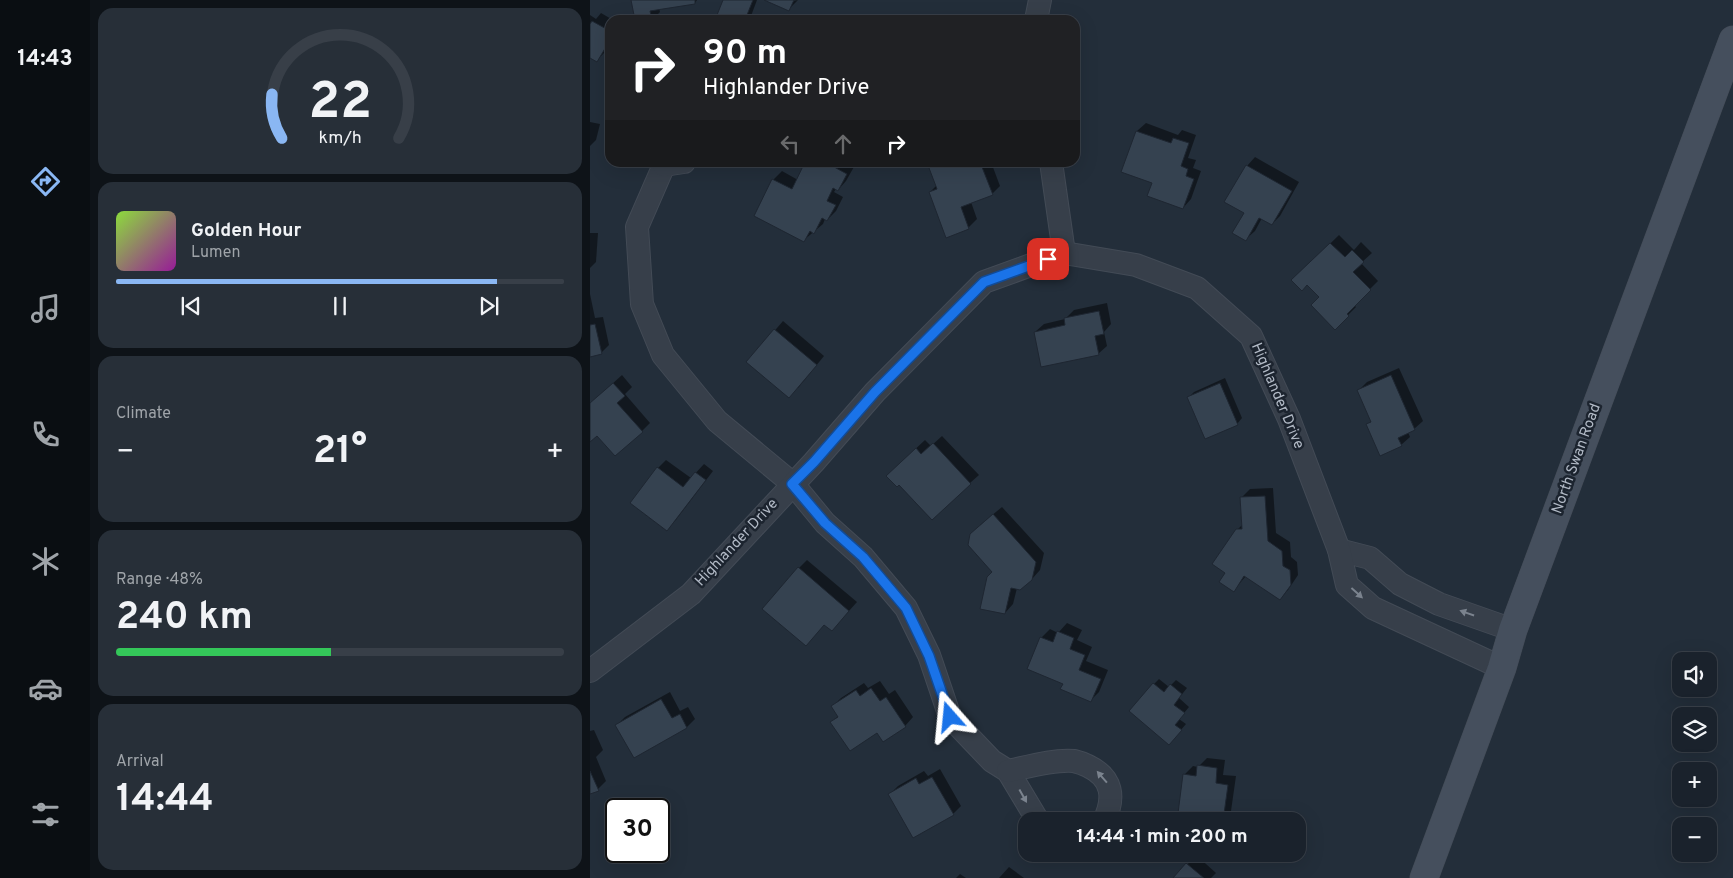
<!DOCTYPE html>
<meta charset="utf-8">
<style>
body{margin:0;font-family:Overpass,sans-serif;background:#272f38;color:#f1f3f6;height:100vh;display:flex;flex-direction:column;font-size:19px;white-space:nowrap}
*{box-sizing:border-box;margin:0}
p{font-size:16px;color:#9fa4a9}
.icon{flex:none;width:28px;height:28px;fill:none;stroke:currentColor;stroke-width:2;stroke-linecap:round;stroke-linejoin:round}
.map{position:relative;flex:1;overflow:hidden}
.drawer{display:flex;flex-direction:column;gap:8px;padding:8px;background:#0e1318;width:500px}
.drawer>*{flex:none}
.top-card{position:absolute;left:15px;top:15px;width:475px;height:152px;border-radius:15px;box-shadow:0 5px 20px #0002,0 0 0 1px #383f48;background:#202124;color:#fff;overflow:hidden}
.buttons{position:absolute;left:1082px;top:652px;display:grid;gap:10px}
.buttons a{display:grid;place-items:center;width:45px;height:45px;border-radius:10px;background:#1a222c;box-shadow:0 5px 20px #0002,0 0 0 1px #383f48;font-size:25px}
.speed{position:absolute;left:15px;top:798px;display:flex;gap:10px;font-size:25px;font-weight:700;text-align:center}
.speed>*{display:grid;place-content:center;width:65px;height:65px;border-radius:50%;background:#1a222c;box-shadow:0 5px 20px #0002,0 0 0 1px #383f48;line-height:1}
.speed .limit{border:2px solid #111;border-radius:8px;background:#fff;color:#111}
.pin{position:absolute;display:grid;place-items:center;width:42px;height:42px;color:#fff;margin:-21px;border-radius:10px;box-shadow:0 2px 8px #0006}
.me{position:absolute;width:55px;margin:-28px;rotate:342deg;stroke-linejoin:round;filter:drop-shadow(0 0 4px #0008)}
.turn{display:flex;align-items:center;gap:18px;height:105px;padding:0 15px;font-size:22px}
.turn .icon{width:65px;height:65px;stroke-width:2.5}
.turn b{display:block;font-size:35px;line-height:42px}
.lanes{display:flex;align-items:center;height:48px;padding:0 15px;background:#0003;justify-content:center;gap:25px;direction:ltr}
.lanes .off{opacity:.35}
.big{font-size:38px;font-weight:700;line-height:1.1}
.drawer .widget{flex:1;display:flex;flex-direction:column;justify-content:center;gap:8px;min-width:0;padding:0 18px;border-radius:15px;background:#272f38}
.drawer .dial{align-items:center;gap:0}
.dial svg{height:130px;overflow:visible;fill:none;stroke:#383f48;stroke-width:7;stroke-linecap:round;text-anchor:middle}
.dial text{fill:#f1f3f6;stroke:none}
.song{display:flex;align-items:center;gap:15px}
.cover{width:60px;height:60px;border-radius:8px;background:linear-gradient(135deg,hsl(90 70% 55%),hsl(300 70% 35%))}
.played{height:5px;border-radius:2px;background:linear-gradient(90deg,#8ab7f3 85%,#383f48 85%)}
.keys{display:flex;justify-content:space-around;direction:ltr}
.heat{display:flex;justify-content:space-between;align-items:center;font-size:28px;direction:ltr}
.charge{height:8px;border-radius:4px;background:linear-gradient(90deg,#34c759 48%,#383f48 0)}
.trip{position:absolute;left:428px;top:812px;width:288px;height:50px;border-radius:15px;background:#1a222c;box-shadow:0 5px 20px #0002,0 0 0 1px #383f48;font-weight:700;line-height:50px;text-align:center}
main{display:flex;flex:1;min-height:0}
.dock{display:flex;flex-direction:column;width:90px;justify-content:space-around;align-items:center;background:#0a0e12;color:#9fa4a9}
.dock .icon{width:35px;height:35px}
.dock .on{color:#8ab7f3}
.dock b{font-size:22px;color:#f1f3f6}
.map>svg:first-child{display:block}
</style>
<main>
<nav class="dock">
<b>14:43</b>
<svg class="icon on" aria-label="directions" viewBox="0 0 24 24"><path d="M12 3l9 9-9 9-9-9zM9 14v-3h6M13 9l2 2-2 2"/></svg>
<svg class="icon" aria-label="music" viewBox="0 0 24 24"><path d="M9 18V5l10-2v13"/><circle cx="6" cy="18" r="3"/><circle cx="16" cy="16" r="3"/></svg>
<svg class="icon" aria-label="phone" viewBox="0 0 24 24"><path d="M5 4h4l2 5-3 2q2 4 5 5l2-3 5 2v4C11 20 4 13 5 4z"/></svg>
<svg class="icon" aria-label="climate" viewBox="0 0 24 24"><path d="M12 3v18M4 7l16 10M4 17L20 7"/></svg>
<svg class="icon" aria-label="car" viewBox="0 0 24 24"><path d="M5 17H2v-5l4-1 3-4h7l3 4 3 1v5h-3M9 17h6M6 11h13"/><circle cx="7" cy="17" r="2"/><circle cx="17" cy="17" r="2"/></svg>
<svg class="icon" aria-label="filters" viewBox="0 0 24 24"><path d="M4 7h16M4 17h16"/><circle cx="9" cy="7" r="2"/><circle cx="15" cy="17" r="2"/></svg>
</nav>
<section class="drawer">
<div class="widget dial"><svg viewBox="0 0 100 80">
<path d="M14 69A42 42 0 1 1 86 69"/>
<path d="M14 69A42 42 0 0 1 8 42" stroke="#8ab7f3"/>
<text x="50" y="56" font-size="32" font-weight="700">22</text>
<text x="50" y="72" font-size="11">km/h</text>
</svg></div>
<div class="widget">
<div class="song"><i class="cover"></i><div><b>Golden Hour</b><p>Lumen</p></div></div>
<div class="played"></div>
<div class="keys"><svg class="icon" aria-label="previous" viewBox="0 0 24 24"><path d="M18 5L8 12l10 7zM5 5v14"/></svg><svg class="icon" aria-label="pause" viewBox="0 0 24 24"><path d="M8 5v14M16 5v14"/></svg><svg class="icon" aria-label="next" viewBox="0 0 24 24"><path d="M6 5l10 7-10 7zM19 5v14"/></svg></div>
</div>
<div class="widget"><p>Climate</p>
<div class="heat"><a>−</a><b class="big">21°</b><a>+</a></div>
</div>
<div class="widget"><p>Range · 48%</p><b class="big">240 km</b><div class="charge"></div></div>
<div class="widget"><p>Arrival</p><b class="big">14:44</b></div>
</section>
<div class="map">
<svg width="1143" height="878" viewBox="0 0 1143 878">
<rect width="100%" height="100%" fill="#232e3a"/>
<g fill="#0007">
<polygon points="43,0 107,0 105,3 69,8 70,12 62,20 46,20"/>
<polygon points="134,0 167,0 161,16 156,20 142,20"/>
<polygon points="177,0 202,1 208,0 199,9"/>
<polygon points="11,13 23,20 20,20 20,43 15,52 6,61 0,57 0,15 6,19"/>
<polygon points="0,122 10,124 6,140 0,146"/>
<polygon points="556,123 588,135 592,130 606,135 598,158 606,160 603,168 611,171 601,199 593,208 564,182 533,171 547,131"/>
<polygon points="665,157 709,182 690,216 682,224 672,218 665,231 656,239 657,166"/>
<polygon points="217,162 259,162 265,165 256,181 248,190 246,189 244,192 253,197 246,211 237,220 235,219 233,224 214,240 183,180 192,171 208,180"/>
<polygon points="346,162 401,162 410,186 402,194 381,202 387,219 379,227 357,236 340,192 347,185 340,168"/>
<polygon points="0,233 8,233 6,262 0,268"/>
<polygon points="749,235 764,250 771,242 782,253 771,263 788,281 764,305 766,307 745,328 731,297 717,283 703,280"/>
<polygon points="0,294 5,318 13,317 19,345 11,353 0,355"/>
<polygon points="517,303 521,324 514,332 517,346 508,354 445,332 454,324 475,319 484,310"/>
<polygon points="193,321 234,356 208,388 158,362"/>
<polygon points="809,368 833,421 824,429 818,432 820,437 811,445 778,424 782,420 769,390 777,382"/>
<polygon points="32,375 42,387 35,394 60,423 52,431 7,434 0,441 0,404"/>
<polygon points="635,378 652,418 647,424 599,397 604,392"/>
<polygon points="352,436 389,475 380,483 306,467 335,440 341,446"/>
<polygon points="76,460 101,478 114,464 123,471 85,521 77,529 68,468"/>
<polygon points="683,488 686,533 700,542 701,557 707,562 708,575 698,590 690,599 656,576 644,590 637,572 647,530 653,524 651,498 660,489"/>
<polygon points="412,507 454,553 450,570 442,579 427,588 423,604 415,613 390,525"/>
<polygon points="217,560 267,602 250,621 209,568"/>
<polygon points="477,623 492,630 487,640 502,647 496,661 518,670 509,692 501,700 474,683 451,638 460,629 468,633"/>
<polygon points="569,679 579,687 586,680 597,688 589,698 599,707 589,719 596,724 584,738 564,684"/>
<polygon points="290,681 299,694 305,690 323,717 315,726 287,731 242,722 249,715 243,706 251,698 274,683 278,688"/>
<polygon points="80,692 90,711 98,707 105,719 97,727 44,756 27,725 35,717"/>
<polygon points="4,730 13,750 6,757 16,781 8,789 0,793 0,731"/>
<polygon points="617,758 635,760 633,775 646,776 641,811 633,819 621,818 621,821 589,821 594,775 603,766 608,767"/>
<polygon points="350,769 371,806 363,814 300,794 308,786 334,771 338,776"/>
<polygon points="606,855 626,873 621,878 585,878"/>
<polygon points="419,867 434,878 409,878"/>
<polygon points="370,874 376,878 366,878"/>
</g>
<g fill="#354250" stroke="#1e2631">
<polygon points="41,0 105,0 105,4 60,11 62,20 45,20"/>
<polygon points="133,0 163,0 155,20 139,20 127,15"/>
<polygon points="174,0 204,0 199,11"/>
<polygon points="2,21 20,31 20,40 7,62 0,58 0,24"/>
<polygon points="546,131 581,143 583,138 599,143 591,166 598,169 596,176 604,179 593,209 557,196 562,183 531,172"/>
<polygon points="215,162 235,162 257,174 248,191 243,188 237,201 246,205 237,221 232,218 224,234 220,231 214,242 164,216 182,179 202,189"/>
<polygon points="353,162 390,162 403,195 371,207 379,229 356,238 339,192 347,189 339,168"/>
<polygon points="656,165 702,191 682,225 669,218 656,241 642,233 654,213 634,202"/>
<polygon points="740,243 755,257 762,250 774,262 763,272 781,290 757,314 759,316 745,330 721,305 729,297 717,285 712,291 701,280"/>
<polygon points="509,311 514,334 505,336 509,355 451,367 444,332 475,325 474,318"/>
<polygon points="5,324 12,354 0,357 0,325"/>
<polygon points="184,329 227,365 199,398 156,362"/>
<polygon points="801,375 825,430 808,438 812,446 790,456 776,424 781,422 767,390"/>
<polygon points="23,383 35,396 27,403 53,432 25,456 7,436 0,442 0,403"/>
<polygon points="630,383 648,425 615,439 597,397"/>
<polygon points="343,443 381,484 342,520 309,485 307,487 296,476 326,448 331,454"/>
<polygon points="67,467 93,487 105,472 116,480 77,531 40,503"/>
<polygon points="675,496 678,541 692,551 693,566 700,570 701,585 690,600 654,576 644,592 629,582 635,573 622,564 646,529 652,529 650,497"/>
<polygon points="403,514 446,562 442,580 430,590 421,588 415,614 390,609 397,577 402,572 378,545 380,534"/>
<polygon points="208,567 259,611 242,631 234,625 216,646 172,609"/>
<polygon points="467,631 484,638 480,649 495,655 489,670 511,679 501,702 470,689 473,684 437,669 450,637 463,642"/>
<polygon points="563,683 574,692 580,684 592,694 584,705 595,713 585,725 592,730 579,745 539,711"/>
<polygon points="281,688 290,701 296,697 316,727 293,742 287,733 260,751 240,722 248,717 241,706 266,690 270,696"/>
<polygon points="71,699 82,718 90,714 97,728 44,758 25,725"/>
<polygon points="607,765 627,768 626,783 638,785 633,821 614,818 614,821 587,821 593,774 606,776"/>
<polygon points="0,771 9,791 0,794"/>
<polygon points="342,777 364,815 323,838 298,794 326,778 329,784"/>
<polygon points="596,863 614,878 583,878"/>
</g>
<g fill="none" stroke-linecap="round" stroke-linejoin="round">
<g stroke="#434b56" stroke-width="24">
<g id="street">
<polyline points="446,20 450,0"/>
<polyline points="73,162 74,165 47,227 52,304 73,355 127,421 203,484 235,523 273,557 316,608 339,655 360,717 402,761 418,771 448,821"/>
<polyline points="461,162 474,253"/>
<polyline points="74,165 94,162"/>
<polyline points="749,550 780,558 810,584 849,604 923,630"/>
<polyline points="0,671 101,594 224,462 285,392 394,282 474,253 546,265 607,288 661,336 699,419 749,550 757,585 783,608 912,668"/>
<path d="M418,771c19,-4 46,-12 66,-10 4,1 10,3 14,5 25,12 27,32 16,55"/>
</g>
</g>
<g stroke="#434b56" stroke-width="29">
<polyline id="secondary" points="834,878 912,668 923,630 1143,40"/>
</g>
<use href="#street" stroke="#373f4a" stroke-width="22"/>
<use href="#secondary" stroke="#454f5d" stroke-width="28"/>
</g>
<defs><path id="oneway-solid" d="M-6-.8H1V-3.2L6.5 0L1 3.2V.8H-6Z" transform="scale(1.25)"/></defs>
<g fill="#7b838e">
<use href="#oneway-solid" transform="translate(767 593) rotate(42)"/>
<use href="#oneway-solid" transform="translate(877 613) rotate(-161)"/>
<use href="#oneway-solid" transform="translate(512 777) rotate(-131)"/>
<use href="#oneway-solid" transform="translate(433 796) rotate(61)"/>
</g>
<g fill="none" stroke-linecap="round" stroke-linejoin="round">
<g stroke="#114b97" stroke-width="12">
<polyline id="route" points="360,717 339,656 316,608 273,557 235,523 202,484 224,462 285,392 394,282 458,259"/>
</g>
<use href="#route" stroke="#1a73e8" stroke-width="9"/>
</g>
<g text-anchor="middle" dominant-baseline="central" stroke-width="5" stroke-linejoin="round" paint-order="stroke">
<g font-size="15" fill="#b2bac6" stroke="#1c242f">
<text transform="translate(687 396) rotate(67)">Highlander Drive</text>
<text transform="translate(987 459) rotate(-70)">North Swan Road</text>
<text transform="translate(147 543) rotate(-47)">Highlander Drive</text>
</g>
</g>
</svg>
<div class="buttons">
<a><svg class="icon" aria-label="sound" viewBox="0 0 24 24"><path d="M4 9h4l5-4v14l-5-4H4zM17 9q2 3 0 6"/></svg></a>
<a><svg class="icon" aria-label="layers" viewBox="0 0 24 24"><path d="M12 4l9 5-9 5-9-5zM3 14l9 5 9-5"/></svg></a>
<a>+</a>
<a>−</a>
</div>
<div class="speed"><div class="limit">30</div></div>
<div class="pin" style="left:458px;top:259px;background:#d93025"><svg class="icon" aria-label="arrive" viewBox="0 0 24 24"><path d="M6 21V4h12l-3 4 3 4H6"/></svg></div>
<svg class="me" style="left:360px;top:717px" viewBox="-20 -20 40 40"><path d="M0-17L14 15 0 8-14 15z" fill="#1a73e8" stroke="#fff" stroke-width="4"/></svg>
<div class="trip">14:44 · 1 min · 200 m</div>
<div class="top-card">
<div class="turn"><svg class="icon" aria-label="right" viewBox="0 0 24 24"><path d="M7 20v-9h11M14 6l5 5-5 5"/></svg><div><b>90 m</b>Highlander Drive</div></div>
<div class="lanes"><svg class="icon off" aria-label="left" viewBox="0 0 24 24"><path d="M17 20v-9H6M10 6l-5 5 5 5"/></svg><svg class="icon off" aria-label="ahead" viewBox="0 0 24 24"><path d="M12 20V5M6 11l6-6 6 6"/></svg><svg class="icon" aria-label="right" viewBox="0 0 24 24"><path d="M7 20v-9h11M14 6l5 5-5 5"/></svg></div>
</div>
</div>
</main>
